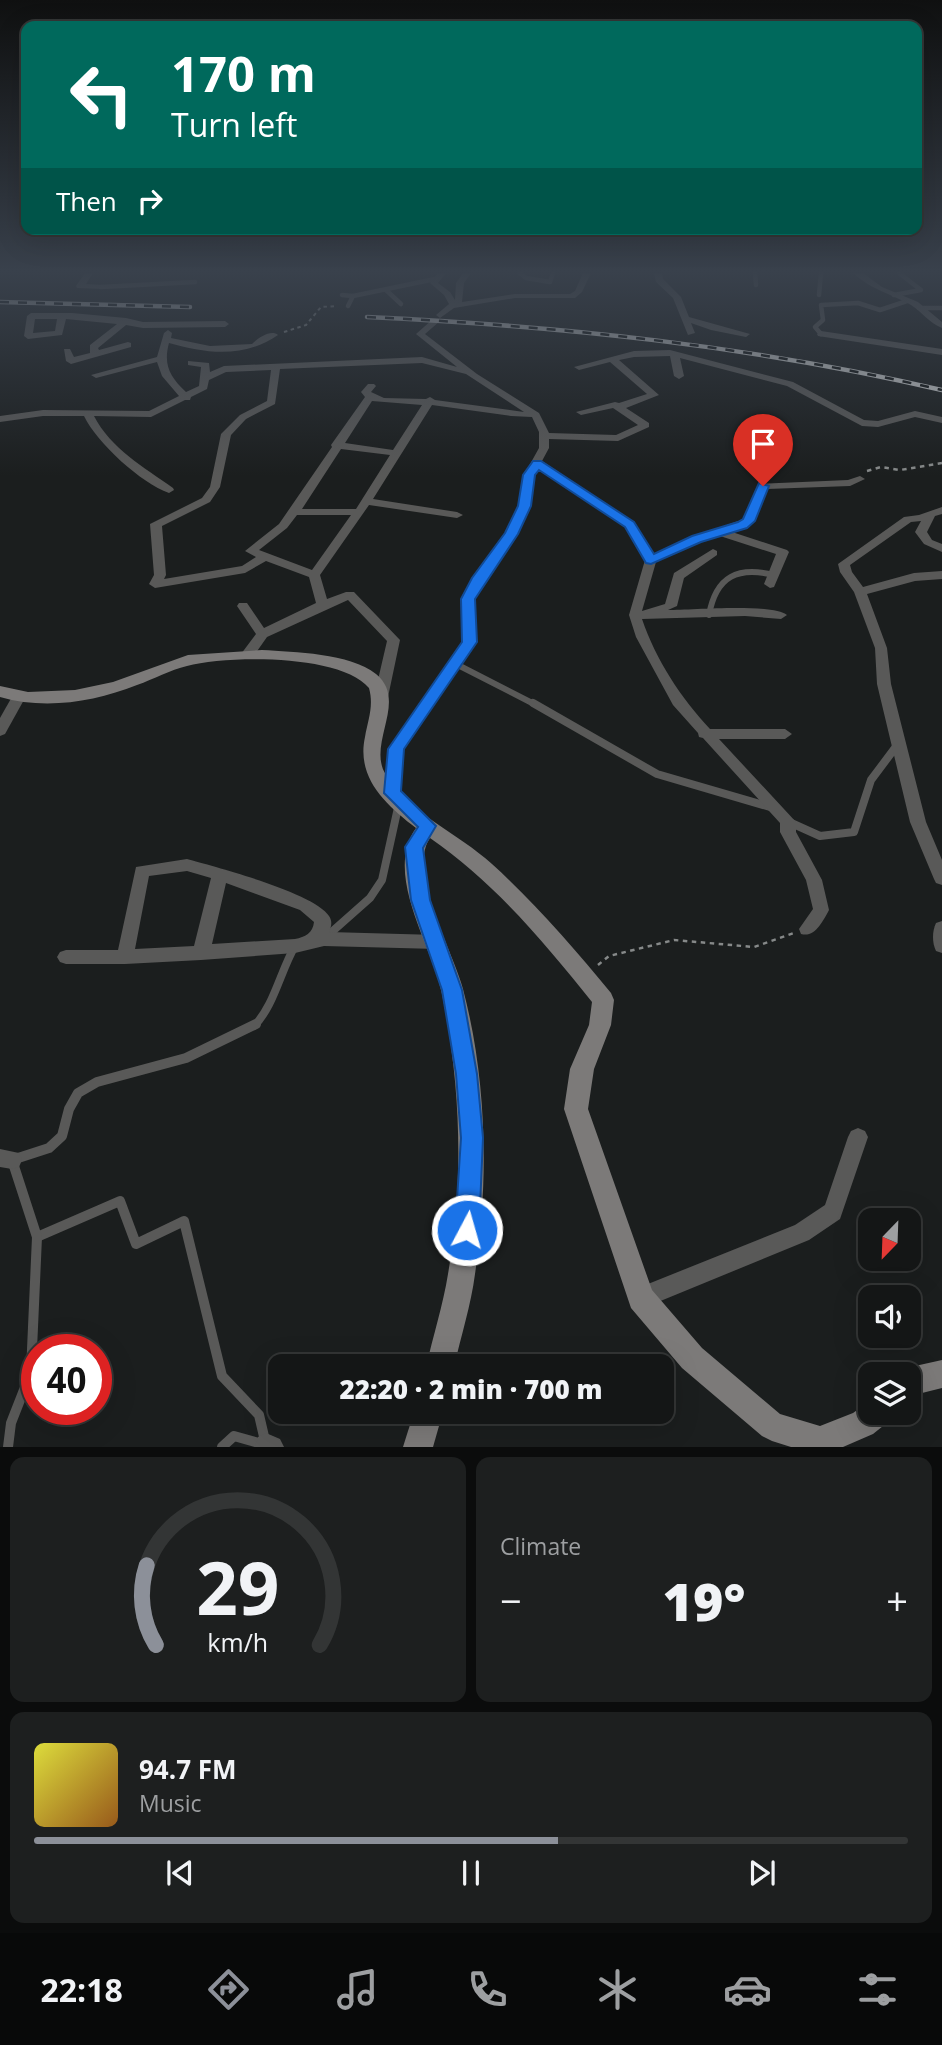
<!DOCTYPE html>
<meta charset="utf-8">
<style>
body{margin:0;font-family:"Open Sans",sans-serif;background:#1d1f1f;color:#f1f3f6;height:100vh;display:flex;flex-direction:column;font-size:26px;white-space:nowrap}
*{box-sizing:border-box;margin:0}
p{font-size:23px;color:#9d9fa1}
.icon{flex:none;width:38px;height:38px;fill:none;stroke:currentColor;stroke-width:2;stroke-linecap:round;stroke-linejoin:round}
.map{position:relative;height:1447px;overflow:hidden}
.drawer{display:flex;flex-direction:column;gap:10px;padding:10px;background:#0b0c0c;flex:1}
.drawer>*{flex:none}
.banner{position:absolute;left:21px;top:21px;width:901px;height:214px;border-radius:14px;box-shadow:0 7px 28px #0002,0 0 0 2px #333535;background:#00695c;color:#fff;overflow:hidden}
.needle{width:46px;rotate:203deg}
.controls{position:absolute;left:858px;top:1208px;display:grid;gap:14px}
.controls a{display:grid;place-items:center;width:63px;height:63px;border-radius:14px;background:#141616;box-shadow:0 7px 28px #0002,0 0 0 2px #333535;font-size:35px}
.speed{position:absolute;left:21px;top:1334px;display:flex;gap:14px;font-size:35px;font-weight:700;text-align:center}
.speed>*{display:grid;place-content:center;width:91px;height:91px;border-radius:50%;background:#141616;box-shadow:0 7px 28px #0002,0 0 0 2px #333535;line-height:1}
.speed .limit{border:10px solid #d22;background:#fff;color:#111}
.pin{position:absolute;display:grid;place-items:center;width:60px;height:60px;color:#fff;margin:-72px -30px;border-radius:50% 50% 50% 0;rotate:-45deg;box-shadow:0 0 7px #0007}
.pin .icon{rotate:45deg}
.me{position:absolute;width:77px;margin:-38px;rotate:6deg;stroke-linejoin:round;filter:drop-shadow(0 0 5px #0008)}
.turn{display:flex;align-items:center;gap:24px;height:147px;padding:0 35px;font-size:32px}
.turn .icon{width:91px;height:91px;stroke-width:2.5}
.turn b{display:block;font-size:49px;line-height:60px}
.then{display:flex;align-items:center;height:66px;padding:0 35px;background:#0003;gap:14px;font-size:26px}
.big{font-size:52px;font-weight:800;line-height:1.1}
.drawer .tile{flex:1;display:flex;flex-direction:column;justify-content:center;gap:10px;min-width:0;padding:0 24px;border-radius:14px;background:#1d1f1f}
.drawer .dial{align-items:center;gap:0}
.dial svg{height:182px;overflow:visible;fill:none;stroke:#333535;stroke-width:7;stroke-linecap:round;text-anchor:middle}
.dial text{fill:#f1f3f6;stroke:none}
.song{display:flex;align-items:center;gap:21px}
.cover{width:84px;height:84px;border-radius:10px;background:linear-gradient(135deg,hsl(60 70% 55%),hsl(30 70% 35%))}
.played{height:7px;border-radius:4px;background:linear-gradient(90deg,#8c9099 60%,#333535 60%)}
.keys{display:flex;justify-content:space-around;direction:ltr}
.heat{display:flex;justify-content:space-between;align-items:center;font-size:38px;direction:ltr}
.drawer .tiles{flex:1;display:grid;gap:10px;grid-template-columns:1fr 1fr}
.tile:last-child{grid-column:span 2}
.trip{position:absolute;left:268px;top:1354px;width:406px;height:70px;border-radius:14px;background:#141616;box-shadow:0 7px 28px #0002,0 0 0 2px #333535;font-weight:800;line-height:70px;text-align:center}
.tab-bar{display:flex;height:112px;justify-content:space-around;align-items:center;background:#080909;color:#9d9fa1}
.tab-bar .icon{width:49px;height:49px}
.tab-bar .selected{color:#8c9099}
.tab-bar b{font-size:32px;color:#f1f3f6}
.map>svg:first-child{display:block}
</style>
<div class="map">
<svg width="942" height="1447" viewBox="0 0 942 1447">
<rect width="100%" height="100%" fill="#1b1e1e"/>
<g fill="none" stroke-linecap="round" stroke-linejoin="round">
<polyline stroke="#868989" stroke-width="2" stroke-dasharray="3.5 3.5" stroke-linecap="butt" points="284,332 306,325 321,307 337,306"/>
<g stroke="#868989" stroke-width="2.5" stroke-dasharray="4.5 4.5" stroke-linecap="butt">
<polyline points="867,471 881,467 900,470 942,463"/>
<polyline points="598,965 609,956 674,940 754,947 794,933"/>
</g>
<g stroke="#595958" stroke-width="4.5">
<polyline points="520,273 526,278 550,282 553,273"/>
<polyline points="755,273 756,285"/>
<polyline points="101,287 195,282"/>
<polyline points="386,290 401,304"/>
<polyline points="342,295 353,296"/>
<polyline points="819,295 821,273"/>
<polyline points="894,295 921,290 899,273"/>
<polyline points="348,306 353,296 435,279"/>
<polyline points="919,308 942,308"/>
<polyline points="821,334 815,327 823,320 821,305 858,303 880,310 907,301"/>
</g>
<g stroke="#595958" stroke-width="6">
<path d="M709,615c7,-39 29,-49 65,-40"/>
<polyline points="454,663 536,705"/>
</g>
<g stroke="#595958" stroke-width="8">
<polyline points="533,703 657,774 770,807"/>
<polyline points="789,822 820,836 854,832 871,780 898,744"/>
<polyline points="326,937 370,898 382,880 399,803"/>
<path d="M254,1026c20,-20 26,-54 41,-80"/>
</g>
<g stroke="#595958" stroke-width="10">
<polyline points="37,1237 120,1201 136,1244 184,1221 222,1376 259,1415 266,1445 234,1436 222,1447"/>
<polyline points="8,1447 11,1423 31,1372 37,1237 12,1160 49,1148 62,1136 69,1109 78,1093 97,1082 186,1058 256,1024"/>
</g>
<g fill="#595958" fill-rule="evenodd">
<polygon points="85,273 93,273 86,284 104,285 104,289 77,288 76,286"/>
<polygon points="438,273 446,273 438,283 450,292 455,300 456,283 463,273 471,273 464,283 462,302 515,294 570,294 575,291 583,273 591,273 582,292 575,298 515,298 454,308 440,318 436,315 449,304 444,295 430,283"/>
<polygon points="654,273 662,273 663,279 681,297 689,317 750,334 746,337 711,330 691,323 695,333 688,335 673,298 656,282"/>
<path d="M853,273h10l19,14 36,15 24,20v6c-13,-5 -20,-16 -31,-23 -21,-12 -38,-14 -58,-32z"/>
<path d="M31,313h41l54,5 17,4 82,-1 4,3 -4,3 -82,1 -17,-3 -28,23 1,2 29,-8 3,1v4l-60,17 -5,-3 -2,-12h6l4,8 16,-4v-8l27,-21 -51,-5 -4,16 -34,4 -4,-3 3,-20zM35,319h22l-2,12 -22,2z"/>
<path d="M433,319l7,2 -15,13 52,40 62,39 10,20 67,2 22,-10 -25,-17 -32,7 -5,-3 39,-10 4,1 28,-9 -37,-32 -31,8 -5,-3 60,-16 36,-1 123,32 71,38 14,1 37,-10 27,6v6l-27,-6 -37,10 -16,-1 -75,-40 -107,-28 4,18 -5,3 -5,-3 -4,-20 -36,1 -15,3 40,35 -33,13 23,15v4l-31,14 -69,-2v9l-7,13 92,62 20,31 38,-17 52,-18 15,-35 89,-4 12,-4 5,3 -15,7 -83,3 -14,34 -21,9 55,18 2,2 -15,35 -4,1 -6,-4 12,-30 -56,-18 -20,5 -44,21 -14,49 23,-7 9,-31 39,-24 4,2v4l-33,23 -7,28 -9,4c24,0 104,-7 119,5l-6,4 -36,-3 -103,3c14,41 39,79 68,110h75l7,5 -7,5h-66l77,83v10l26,48 7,30c-6,11 -14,28 -28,24l-2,-5 14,-20 -7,-29 -26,-48v-9l-77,-85 -4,-1 -1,-4 -25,-28 -37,-68 -7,-22 16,-55 -19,-33 -88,-59 -4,7 -4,31 -13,28 -32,44 -11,21 2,43 -73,107 -6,48h-10l-2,-4 4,-44 75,-107 -2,-43 11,-21 32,-44 13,-28 6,-31 15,-27v-16l-7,-15 -21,-1 -79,-11 -59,94 84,13 6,3 -6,3 -88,-13 -49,70 7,24 19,-7h8l46,48 -12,57 -7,4 -7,-4 13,-56 -39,-41 -81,37 -14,20h-10l-2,-3 15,-20 -19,-28 2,-3h8l17,25 52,-25 -7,-26 -43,-16 -21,12 -90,15 -6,-4 5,-9 -4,-51 52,-26 8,-11 11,-53 19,-19 27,-14 4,-31 -45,2 -17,8 -2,9 -16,8 -1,3h-5l-34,17 -57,-1c17,33 50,51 79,72l1,2 -5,3c-28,-10 -72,-50 -85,-77h-41l-43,6v-6l43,-6 106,1 30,-15 -17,-20 -5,-14 -61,16 -5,-3 66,-18 7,-24 4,-3 4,3 -1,5 39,8 42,-2c6,-6 19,-15 26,-9 -33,23 -71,19 -109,8 -6,22 1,34 17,49l13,-6 2,-19 -13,-2v-4l21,2 1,9 14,-6 198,-9 35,10 -41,-33zM422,363l44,11 58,38 -89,-12 -5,-3 -4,2 -42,-1 -13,-6 5,-6 -2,-2h-6l-7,8 4,5 -34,48 1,2 -53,77 -34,27 11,6 -14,9 -78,13 2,-4 -4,-49 48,-24 10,-15 11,-52 15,-16 29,-15 5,-35zM372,401l50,4 -29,45 -48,-7zM341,449l49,6 -34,54h-54zM297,515h54l-39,55 -53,-20 28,-22z"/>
<polygon points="821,331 942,349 942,355 818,336 817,334"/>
<polygon points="942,507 942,514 935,516 927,532 932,540 942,544 942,552 924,544 915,532 921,521 911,522 850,565 852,572 863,587 914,573 942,571 942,579 915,581 867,594 887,648 891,684 926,822 942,860 942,885 936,883 934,879 910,822 877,684 875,648 854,592 840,572 838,564 904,517 919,515"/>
<polygon points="18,694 25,698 5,734 0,736 0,718 13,695"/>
<path d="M187,859c29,8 128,34 142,57 4,6 2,11 0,16l108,3 6,2 2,5 -2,5 -6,2 -113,-3 -29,7 -94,7 -76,4h-59l-6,-2 -3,-5 3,-5 6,-2h52l18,-83zM187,871l24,7 -17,68 -59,3 14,-73zM226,883l74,27 14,12c-1,11 -9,15 -19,17l-83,5z"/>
<path d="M942,921v32l-6,-2c-4,-8 -4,-20 0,-28z"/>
<polygon points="858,1128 865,1131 868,1137 840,1219 809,1240 641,1309 633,1306 630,1298 633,1290 795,1225 825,1205 848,1137 851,1131"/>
<polygon points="0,1149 19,1153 22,1160 19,1167 12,1169 0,1167"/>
<polygon points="266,1433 280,1439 284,1447 255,1447 258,1437"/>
</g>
<g fill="#7c7a79" fill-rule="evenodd">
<path d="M262,650c32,2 88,3 114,24 33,27 -10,70 10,101 24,39 72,58 106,89 43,39 82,84 119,129l3,7 -3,25 -17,44 -6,40 64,181 50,58 78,66 40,12 33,-13 17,-12v11h22l-4,10 -15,12 -30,13h-52l-19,-6 -10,-5 -80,-68 -51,-60 -67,-199 6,-40 19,-44 3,-23c-48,-60 -98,-120 -162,-164 -23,32 24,116 33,151 24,91 26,192 12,285 -4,31 -14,62 -21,93h-28c7,-31 17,-62 22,-93 16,-92 13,-188 -6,-280 -10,-49 -59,-120 -26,-166 -30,-23 -60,-50 -51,-91 3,-17 9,-31 4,-49 -28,-34 -141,-33 -182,-22 -17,4 -33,13 -50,19 -43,17 -92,25 -137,12v-11l28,6 47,-2 38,-8 75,-27z"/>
<polygon points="942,1360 942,1388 922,1393 908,1400 908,1374 900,1374 915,1366"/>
<polygon points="414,1412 443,1412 433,1447 403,1447"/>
</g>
<g stroke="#cbcdcd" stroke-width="4.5">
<g id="rail">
<polyline points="0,302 190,307"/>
<path d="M367,317c194,9 385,29 575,73"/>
</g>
</g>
<use href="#rail" stroke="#121515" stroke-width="2.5" stroke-dasharray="9" stroke-linecap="butt"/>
</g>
<linearGradient id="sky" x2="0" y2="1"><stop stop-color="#0f1010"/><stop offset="0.57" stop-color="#39414c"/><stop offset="1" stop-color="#39414c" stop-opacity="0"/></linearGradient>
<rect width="942" height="476" fill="url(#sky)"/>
<polygon fill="#1a73e8" stroke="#114b97" stroke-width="2" points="533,461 541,461 634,522 654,554 692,536 738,522 743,519 759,483 769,486 755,521 747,528 701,542 651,564 646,563 625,527 539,470 535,475 531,506 518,534 475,599 477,642 404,749 401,791 436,826 423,848 430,900 462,990 477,1074 483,1138 479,1230 475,1238 467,1241 458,1238 455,1230 461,1138 456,1074 442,990 411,900 405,847 418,827 384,793 388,749 462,642 461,599 472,578 505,533 518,506 523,475"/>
</svg>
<div class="controls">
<a><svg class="needle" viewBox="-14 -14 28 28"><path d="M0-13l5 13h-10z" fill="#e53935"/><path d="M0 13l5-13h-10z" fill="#9d9fa1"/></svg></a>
<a><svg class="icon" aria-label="sound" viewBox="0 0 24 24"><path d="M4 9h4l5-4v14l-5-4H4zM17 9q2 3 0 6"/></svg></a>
<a><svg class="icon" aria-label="layers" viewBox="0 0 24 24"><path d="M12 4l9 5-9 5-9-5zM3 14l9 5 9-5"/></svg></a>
</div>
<div class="speed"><div class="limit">40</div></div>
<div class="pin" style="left:763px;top:486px;background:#d93025"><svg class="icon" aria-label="arrive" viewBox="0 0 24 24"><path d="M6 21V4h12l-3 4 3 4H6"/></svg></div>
<svg class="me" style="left:467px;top:1230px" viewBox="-20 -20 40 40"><circle r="17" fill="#1a73e8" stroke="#fff" stroke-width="3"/><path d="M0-11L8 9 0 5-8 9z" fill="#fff"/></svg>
<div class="trip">22:20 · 2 min · 700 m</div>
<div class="banner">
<div class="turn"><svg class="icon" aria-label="left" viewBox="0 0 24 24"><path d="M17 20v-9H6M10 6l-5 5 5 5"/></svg><div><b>170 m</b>Turn left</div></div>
<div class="then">Then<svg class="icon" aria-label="right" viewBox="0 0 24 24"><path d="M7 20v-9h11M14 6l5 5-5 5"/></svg></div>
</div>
</div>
<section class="drawer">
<div class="tiles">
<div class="tile dial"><svg viewBox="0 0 100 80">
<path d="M14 69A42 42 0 1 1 86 69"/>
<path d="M14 69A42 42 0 0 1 10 34" stroke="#8c9099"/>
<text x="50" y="56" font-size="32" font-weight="700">29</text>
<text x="50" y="72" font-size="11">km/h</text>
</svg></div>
<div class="tile"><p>Climate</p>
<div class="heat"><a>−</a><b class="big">19°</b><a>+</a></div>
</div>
<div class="tile">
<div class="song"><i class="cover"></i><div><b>94.7 FM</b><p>Music</p></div></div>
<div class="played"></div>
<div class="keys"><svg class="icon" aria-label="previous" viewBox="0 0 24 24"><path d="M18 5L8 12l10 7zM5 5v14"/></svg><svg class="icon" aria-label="pause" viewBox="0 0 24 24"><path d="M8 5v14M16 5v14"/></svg><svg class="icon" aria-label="next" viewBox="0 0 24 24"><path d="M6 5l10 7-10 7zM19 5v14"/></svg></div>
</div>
</div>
</section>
<nav class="tab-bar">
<b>22:18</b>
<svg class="icon selected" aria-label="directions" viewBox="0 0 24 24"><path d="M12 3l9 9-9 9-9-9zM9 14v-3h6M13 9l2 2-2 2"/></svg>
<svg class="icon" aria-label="music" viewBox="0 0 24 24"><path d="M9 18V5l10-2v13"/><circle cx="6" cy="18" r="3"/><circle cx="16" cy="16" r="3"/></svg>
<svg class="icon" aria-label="phone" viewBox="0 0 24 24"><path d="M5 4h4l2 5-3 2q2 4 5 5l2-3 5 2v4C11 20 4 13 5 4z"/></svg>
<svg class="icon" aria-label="climate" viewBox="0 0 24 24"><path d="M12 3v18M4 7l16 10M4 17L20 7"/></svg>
<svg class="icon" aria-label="car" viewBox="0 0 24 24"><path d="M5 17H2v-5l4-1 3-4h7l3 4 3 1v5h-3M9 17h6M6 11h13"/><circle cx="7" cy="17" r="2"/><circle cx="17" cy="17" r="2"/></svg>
<svg class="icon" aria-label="filters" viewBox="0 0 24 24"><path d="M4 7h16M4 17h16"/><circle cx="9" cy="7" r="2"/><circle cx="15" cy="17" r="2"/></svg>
</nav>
